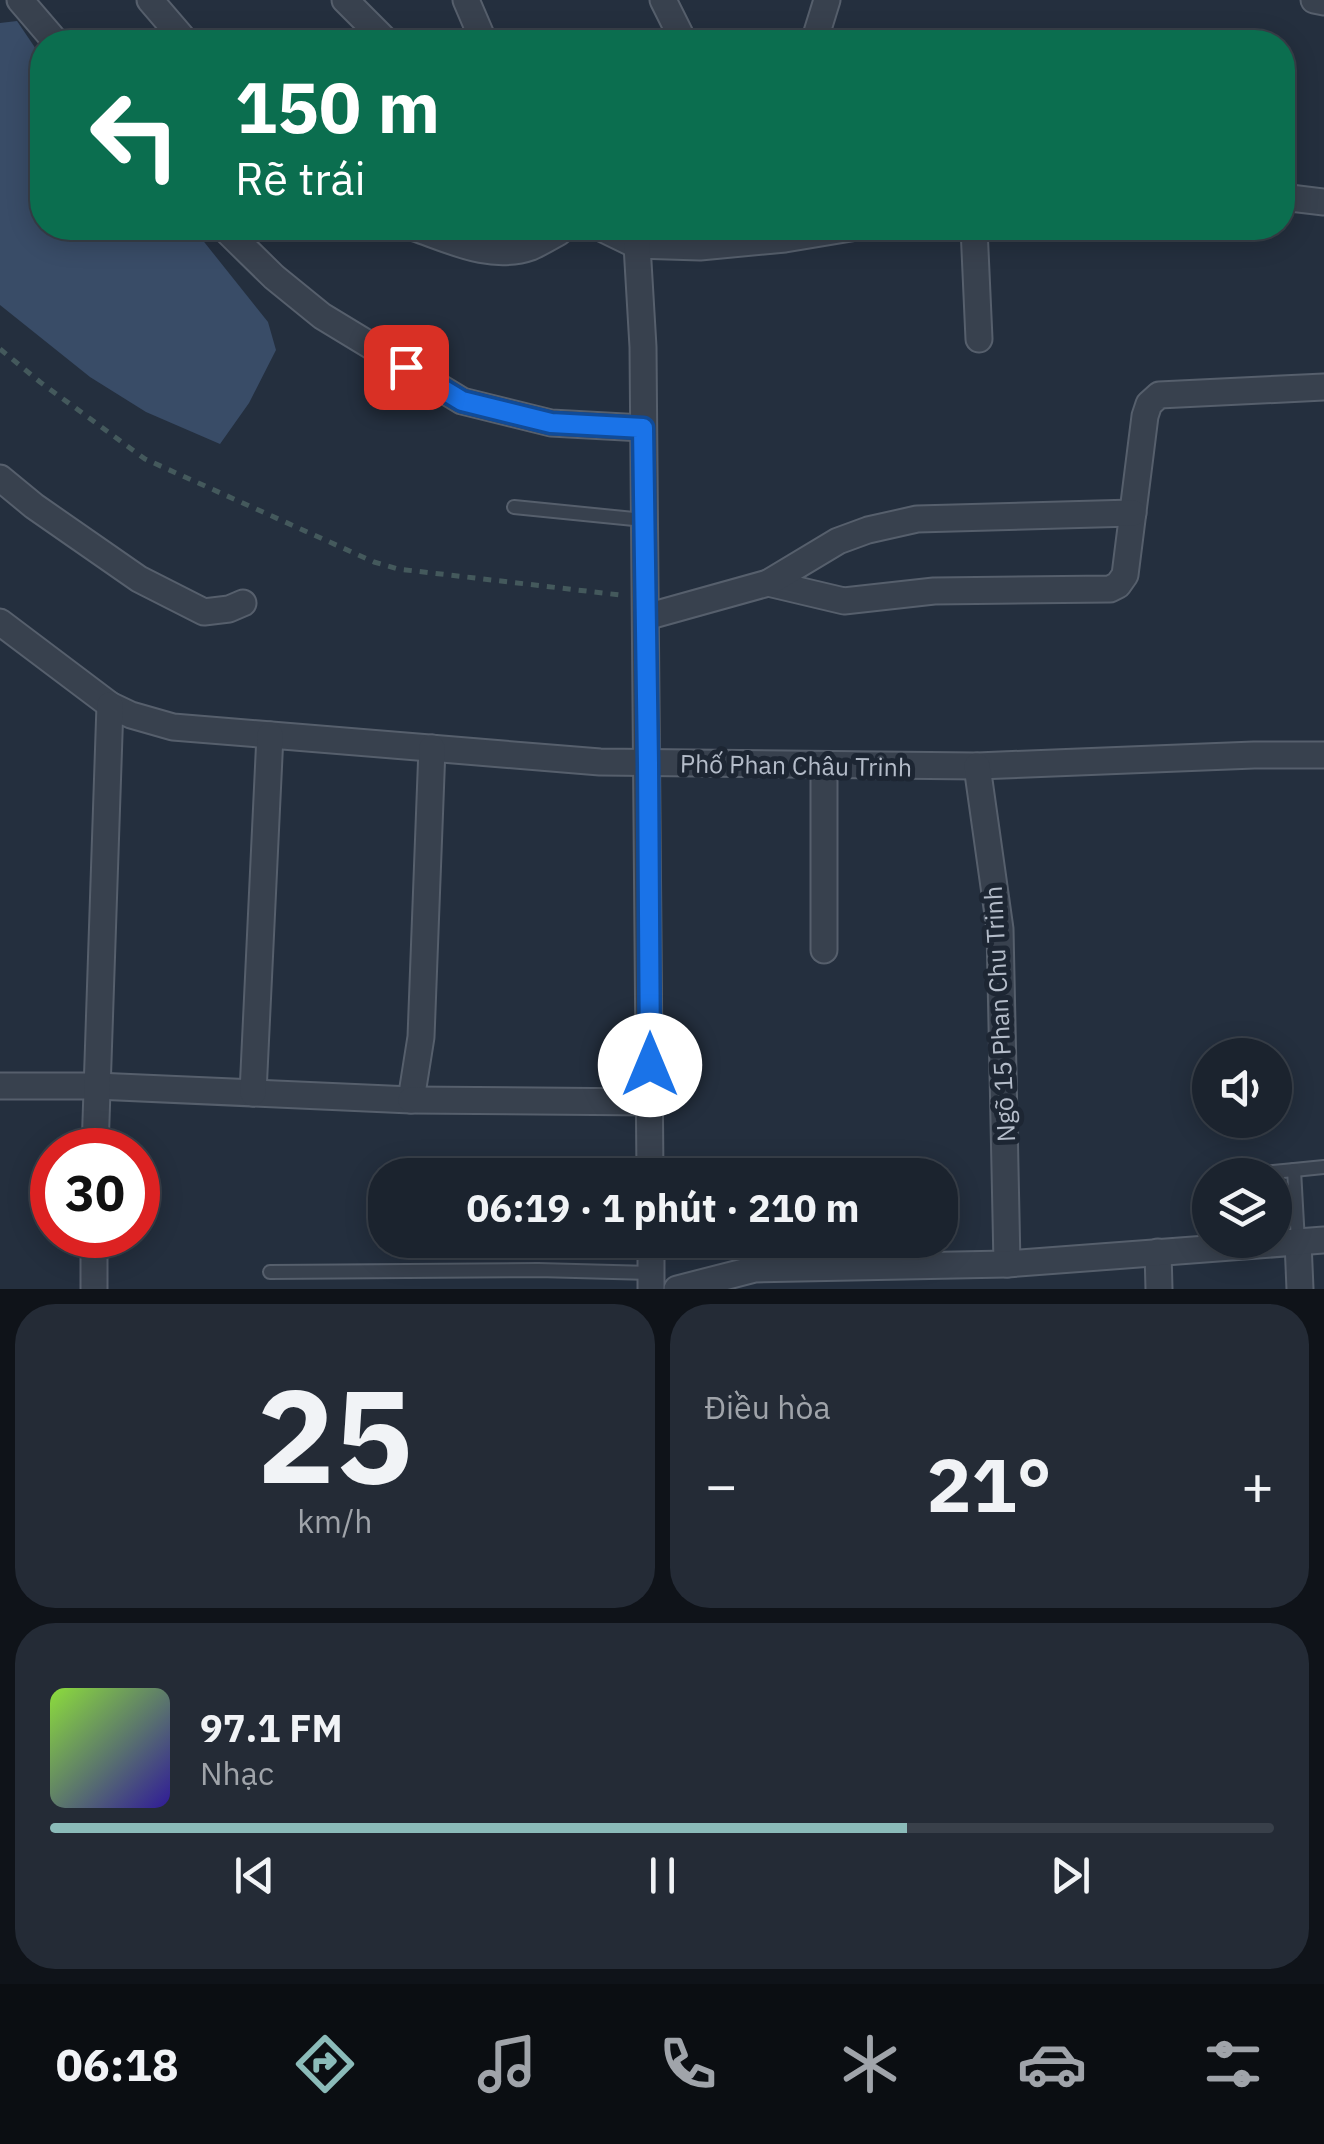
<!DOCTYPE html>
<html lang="vi">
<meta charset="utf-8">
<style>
body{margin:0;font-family:"IBM Plex Sans",sans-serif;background:#242b36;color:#f1f3f6;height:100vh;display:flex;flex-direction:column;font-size:38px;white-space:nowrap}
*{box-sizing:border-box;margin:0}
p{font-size:32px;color:#a0a4aa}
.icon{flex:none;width:55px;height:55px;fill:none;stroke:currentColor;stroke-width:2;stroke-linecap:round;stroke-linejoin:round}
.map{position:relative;height:1289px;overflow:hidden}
.drawer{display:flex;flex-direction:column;gap:15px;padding:15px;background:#0f1319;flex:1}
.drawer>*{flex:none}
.hud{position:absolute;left:30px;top:30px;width:1265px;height:210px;border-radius:40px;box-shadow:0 5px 25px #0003,0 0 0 2px #39404a;background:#0b6e4f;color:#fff;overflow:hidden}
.controls{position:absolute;left:1192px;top:1038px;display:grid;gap:20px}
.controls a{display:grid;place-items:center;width:100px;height:100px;border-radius:50%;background:#1b232e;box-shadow:0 5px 25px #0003,0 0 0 2px #39404a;font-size:50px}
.speed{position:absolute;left:30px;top:1128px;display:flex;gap:20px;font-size:50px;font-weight:700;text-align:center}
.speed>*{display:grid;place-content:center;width:130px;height:130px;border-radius:50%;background:#1b232e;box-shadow:0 5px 25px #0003,0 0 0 2px #39404a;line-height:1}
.speed .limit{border:15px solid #d22;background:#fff;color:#111}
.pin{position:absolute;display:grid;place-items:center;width:85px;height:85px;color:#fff;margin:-42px;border-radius:20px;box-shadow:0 5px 15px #0006}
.me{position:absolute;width:110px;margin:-55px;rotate:0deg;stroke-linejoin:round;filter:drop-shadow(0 0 8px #0008)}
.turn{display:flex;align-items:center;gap:35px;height:210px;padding:0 40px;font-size:45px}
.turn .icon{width:130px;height:130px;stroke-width:2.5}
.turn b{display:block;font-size:70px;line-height:85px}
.big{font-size:75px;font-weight:700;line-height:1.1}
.drawer .widget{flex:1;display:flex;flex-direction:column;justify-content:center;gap:15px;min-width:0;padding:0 35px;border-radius:40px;background:#242b36}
.drawer .dial{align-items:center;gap:0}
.dial b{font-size:130px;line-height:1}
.song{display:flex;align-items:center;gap:30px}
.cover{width:120px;height:120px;border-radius:15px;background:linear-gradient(135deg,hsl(90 70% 55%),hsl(250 70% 35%))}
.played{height:10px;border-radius:5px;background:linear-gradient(90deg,#8bbbb9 70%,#39404a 70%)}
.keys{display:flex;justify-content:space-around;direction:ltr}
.heat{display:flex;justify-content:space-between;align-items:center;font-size:55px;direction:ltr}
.drawer .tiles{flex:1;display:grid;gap:15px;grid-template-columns:1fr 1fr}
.widget:last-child{grid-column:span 2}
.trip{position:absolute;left:368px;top:1158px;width:590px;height:100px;border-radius:40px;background:#1b232e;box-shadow:0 5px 25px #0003,0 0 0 2px #39404a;font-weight:700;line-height:100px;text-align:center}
.tabs{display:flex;height:160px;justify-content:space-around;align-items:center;background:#0b0e12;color:#a0a4aa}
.tabs .icon{width:70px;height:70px}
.tabs .active{color:#8bbbb9}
.tabs b{font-size:45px;color:#f1f3f6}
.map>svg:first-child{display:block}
</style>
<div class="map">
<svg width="1324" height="1289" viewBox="0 0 1324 1289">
<rect width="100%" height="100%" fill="#242f3e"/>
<polygon fill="#394c67" points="17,21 42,58 42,228 193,228 268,322 276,350 249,403 220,444 146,412 90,377 0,305 0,23"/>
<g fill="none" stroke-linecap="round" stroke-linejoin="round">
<g stroke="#565f6c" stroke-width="16">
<g id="lane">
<polyline points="514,507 644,520"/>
<polyline points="1239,1175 1294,1170"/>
<polyline points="1298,1242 1294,1170 1324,1167"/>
<polyline points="270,1272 538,1270 651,1273"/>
</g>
</g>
<g stroke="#565f6c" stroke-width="29">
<g id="street">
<polyline points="20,0 56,42"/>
<polyline points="150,0 186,42"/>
<polyline points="345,0 387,42"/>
<polyline points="466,0 484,42"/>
<polyline points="663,0 684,42"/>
<polyline points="1314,0 1324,2"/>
<polyline points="814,42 827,0"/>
<polyline points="1282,197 1324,202"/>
<polyline points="224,228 274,277 322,316 462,401 551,423 643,428"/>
<path d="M415,228c37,13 77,33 116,19 9,-4 19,-10 28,-15l4,-4"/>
<polyline points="601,228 636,245 700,247 785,239 851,228"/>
<polyline points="636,228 643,347 650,1175"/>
<polyline points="974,228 979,339"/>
<polyline points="0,478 34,506 139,579 204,612 229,609 243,603"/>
<polyline points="768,583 844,601 934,591 1110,589 1118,585 1125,575 1145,416 1149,404 1159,395 1324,387"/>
<polyline points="646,617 768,583 838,541 868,530 917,519 1133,513"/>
<polyline points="0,622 110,705 131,715 173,727 600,762 977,766 1254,755 1324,755"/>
<polyline points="977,766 1000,929 1007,1264"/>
<polyline points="824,950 824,765"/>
<polyline points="0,1086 96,1086 411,1100 421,1037 432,748"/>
<polyline points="253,1093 270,735"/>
<polyline points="411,1100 650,1102"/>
<polyline points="95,1150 110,705"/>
<polyline points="651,1240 651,1289"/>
<polyline points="1298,1242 1300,1289"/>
<polyline points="1158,1252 1159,1289"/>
<polyline points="94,1289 94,1235"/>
<polyline points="677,1289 755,1269 1007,1264 1324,1240"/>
</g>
</g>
<polyline stroke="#44595c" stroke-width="5" stroke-dasharray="8 8" stroke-linecap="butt" points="0,349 40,382 145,459 374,562 398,569 620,595"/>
<use href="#lane" stroke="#38414e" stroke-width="12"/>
<use href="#street" stroke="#38414e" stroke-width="25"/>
</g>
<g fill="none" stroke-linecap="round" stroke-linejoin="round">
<g stroke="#114b97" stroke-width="25">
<polyline id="route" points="406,367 462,401 551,423 643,428 648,763 650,1065"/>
</g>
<use href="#route" stroke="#1a73e8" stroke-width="18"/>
</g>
<g text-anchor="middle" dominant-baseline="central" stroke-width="10" stroke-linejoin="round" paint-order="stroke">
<g font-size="25" fill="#b4bcc9" stroke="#1d2633">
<text transform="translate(796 765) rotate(1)">Phố Phan Châu Trinh</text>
<text transform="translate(999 1014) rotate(-93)">Ngõ 15 Phan Chu Trinh</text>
</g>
</g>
</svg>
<div class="controls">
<a><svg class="icon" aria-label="sound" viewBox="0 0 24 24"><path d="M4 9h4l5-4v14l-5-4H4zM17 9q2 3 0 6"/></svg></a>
<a><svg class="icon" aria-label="layers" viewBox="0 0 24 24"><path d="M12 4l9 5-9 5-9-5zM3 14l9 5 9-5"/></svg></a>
</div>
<div class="speed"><div class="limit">30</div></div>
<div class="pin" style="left:406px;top:367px;background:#d93025"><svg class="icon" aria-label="arrive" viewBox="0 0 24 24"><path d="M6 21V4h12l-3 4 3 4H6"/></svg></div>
<svg class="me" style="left:650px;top:1065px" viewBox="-20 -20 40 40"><circle r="19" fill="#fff"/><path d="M0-13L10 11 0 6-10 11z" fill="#1a73e8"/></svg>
<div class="trip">06:19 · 1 phút · 210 m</div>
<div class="hud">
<div class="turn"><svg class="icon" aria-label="left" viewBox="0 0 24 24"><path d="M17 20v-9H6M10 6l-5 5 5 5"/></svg><div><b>150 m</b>Rẽ trái</div></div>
</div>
</div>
<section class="drawer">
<div class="tiles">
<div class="widget dial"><b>25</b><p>km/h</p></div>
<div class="widget"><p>Điều hòa</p>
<div class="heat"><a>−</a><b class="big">21°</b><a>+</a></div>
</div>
<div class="widget">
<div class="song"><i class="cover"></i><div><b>97.1 FM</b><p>Nhạc</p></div></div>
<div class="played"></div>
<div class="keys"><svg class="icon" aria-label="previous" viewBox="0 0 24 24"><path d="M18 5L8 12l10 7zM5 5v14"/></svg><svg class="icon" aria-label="pause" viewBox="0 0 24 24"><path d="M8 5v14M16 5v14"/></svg><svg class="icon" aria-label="next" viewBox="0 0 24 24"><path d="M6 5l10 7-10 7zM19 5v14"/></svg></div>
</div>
</div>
</section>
<nav class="tabs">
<b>06:18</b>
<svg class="icon active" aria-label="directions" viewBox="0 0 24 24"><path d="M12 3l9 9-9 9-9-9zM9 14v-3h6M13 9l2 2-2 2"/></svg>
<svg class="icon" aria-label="music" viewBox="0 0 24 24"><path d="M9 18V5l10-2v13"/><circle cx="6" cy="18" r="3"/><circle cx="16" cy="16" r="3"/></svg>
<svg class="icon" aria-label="phone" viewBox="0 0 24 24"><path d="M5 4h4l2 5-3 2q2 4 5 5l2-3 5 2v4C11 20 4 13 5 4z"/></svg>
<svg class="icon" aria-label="climate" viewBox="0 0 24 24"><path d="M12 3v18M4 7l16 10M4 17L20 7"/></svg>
<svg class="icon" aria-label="car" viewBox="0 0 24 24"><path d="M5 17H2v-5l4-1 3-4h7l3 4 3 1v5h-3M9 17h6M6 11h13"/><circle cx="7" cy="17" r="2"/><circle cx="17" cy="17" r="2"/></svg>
<svg class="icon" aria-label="filters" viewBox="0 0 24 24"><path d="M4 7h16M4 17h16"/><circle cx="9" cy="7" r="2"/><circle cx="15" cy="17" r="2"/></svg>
</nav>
